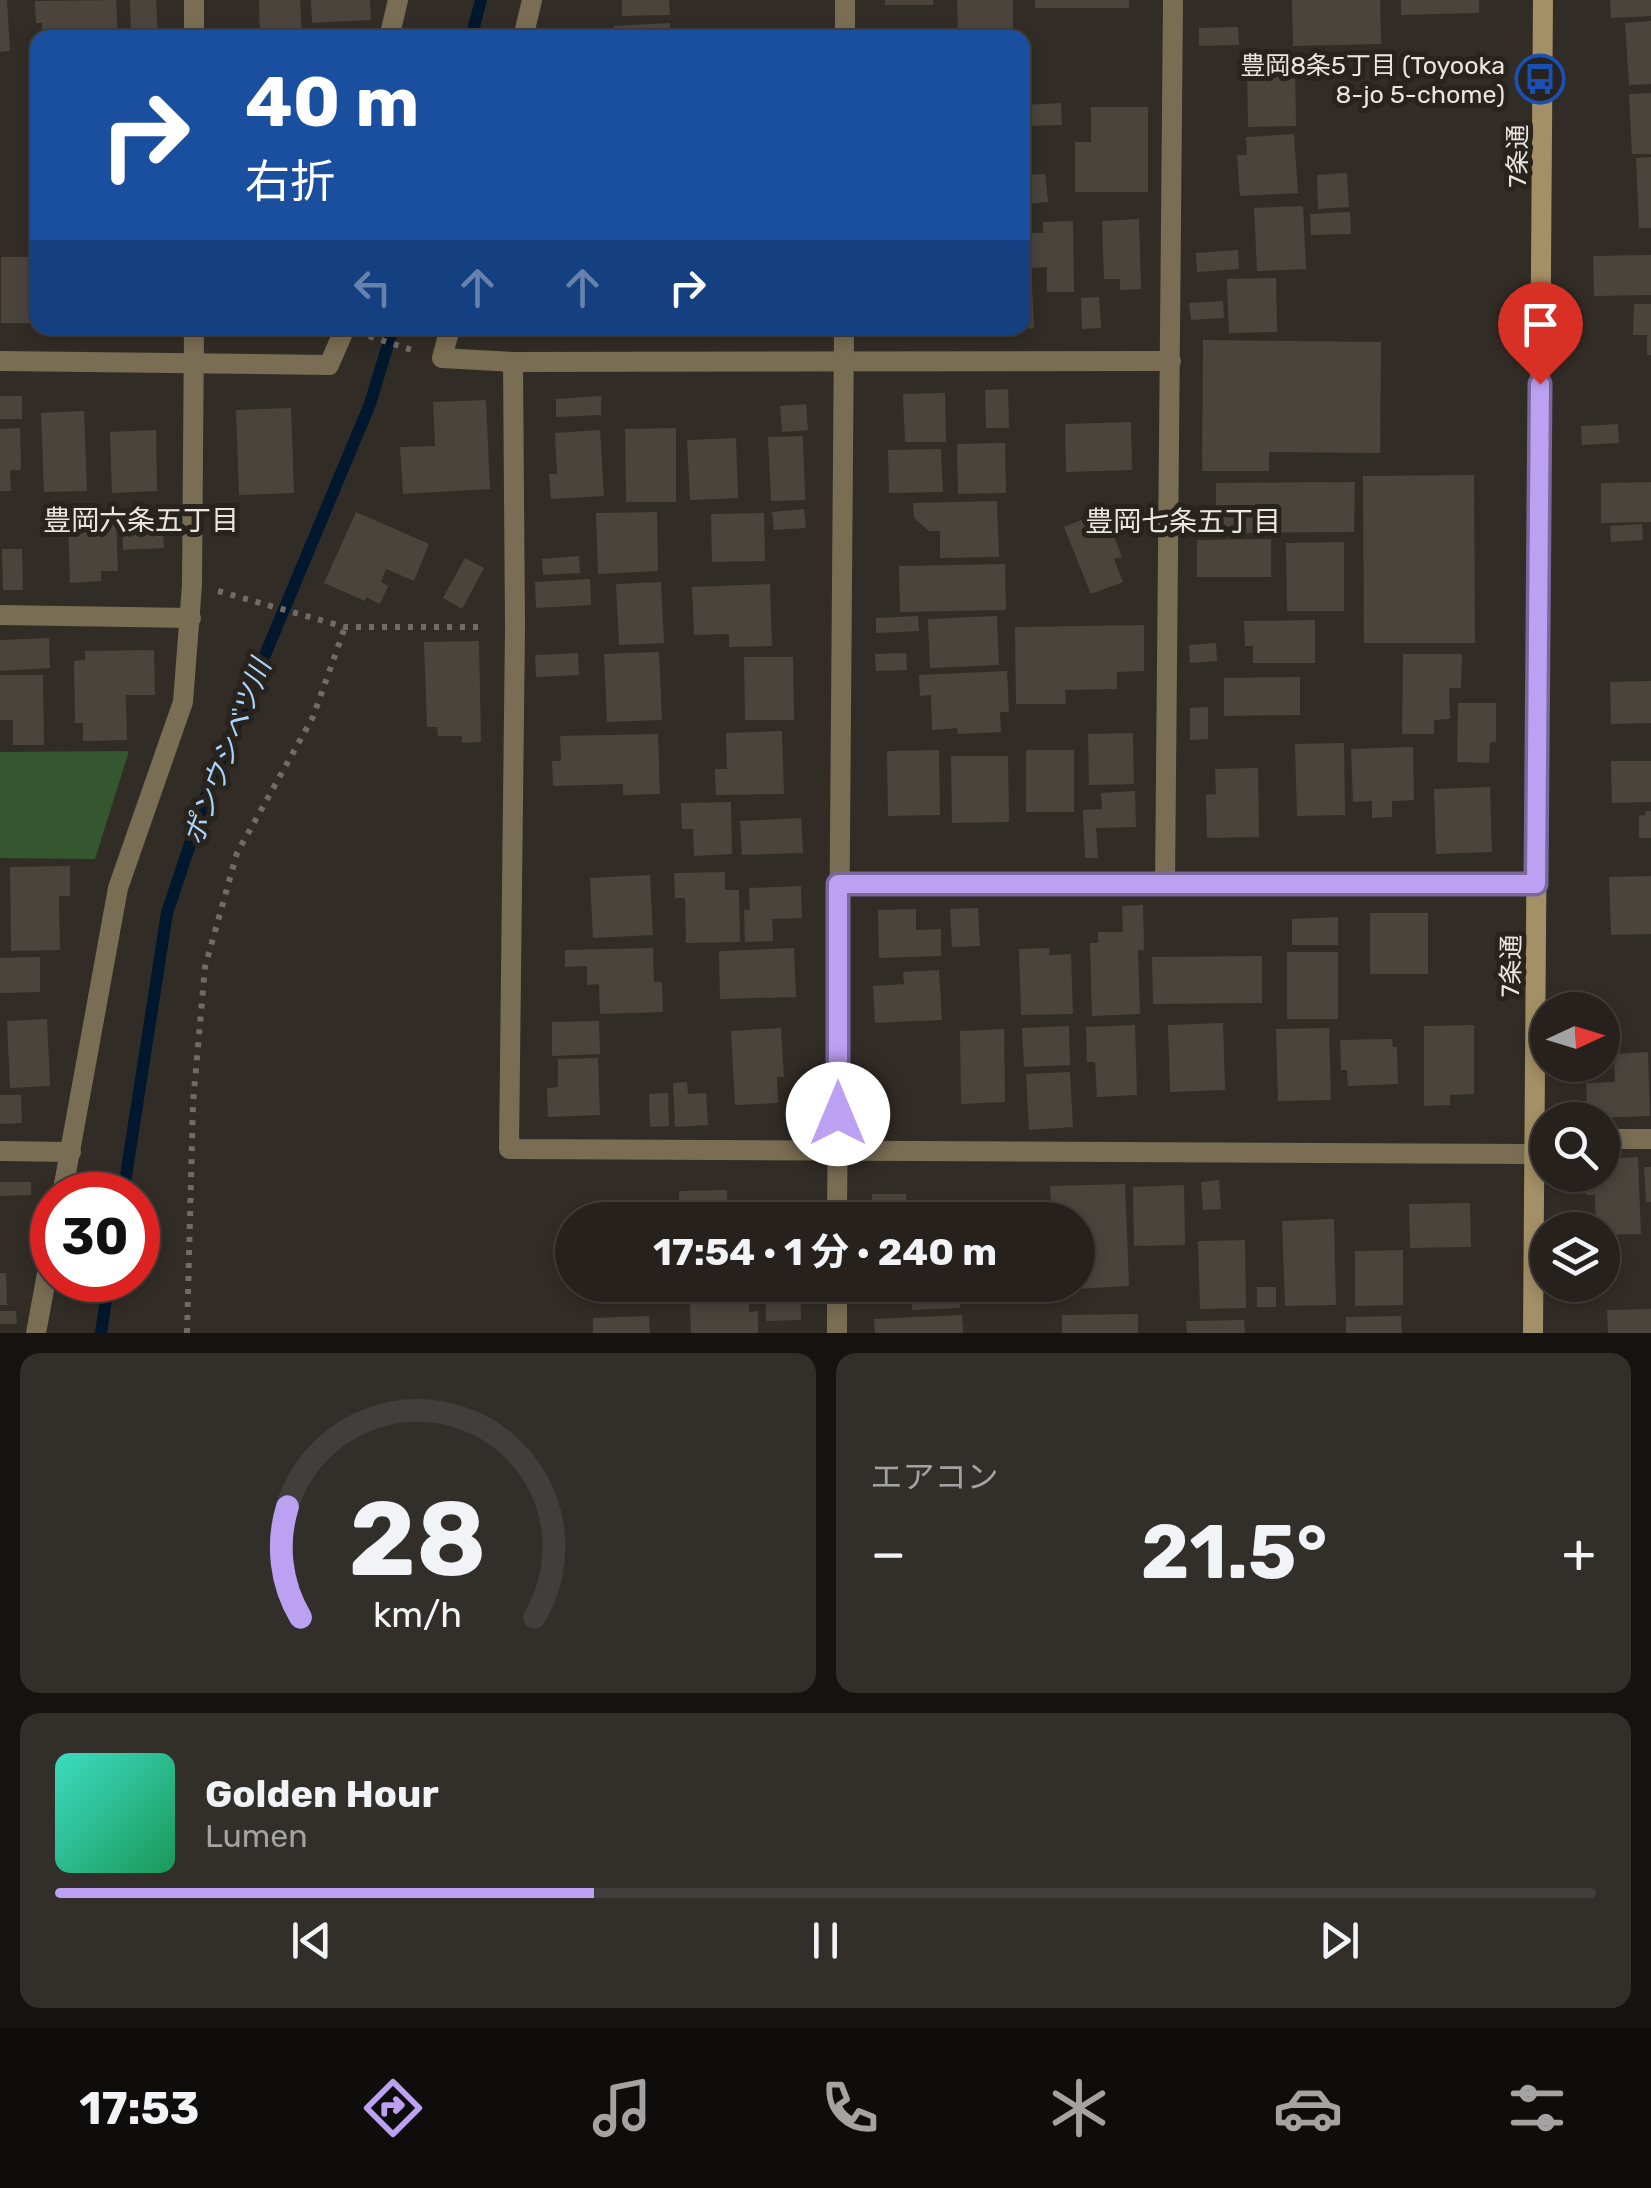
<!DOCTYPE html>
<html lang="ja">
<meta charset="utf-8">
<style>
body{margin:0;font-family:Rubik,"Noto Sans JP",sans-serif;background:#322e29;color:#f1f3f6;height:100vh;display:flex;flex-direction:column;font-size:38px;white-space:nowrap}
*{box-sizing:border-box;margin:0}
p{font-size:32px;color:#a4a3a3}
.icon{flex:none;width:55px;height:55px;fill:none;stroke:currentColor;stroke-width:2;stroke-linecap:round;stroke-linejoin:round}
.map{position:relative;height:1333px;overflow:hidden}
.sheet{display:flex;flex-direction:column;gap:20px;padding:20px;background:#15120f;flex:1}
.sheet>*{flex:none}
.hud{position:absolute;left:30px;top:30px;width:1000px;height:305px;border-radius:20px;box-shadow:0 5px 15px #0003,0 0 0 2px #423e3b;background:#1a4fa0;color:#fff;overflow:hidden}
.needle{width:65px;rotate:86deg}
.fabs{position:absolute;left:1530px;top:992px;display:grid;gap:20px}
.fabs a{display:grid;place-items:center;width:90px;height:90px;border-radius:50%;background:#26211c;box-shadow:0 5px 15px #0003,0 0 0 2px #423e3b;font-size:50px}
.speed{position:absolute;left:30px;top:1172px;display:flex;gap:20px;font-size:50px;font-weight:700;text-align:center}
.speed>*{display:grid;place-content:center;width:130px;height:130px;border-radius:50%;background:#26211c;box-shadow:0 5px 15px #0003,0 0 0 2px #423e3b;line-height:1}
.speed .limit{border:15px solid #d22;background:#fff;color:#111}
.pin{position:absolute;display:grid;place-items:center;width:85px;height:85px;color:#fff;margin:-102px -42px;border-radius:50% 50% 50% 0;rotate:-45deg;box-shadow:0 0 10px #0007}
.pin .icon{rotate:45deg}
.me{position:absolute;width:110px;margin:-55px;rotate:0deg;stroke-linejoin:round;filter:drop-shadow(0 0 8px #0008)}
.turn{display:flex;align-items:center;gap:35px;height:210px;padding:0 50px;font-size:45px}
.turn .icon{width:130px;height:130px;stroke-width:2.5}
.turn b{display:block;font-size:70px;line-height:85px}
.lanes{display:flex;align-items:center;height:95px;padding:0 50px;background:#0003;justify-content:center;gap:50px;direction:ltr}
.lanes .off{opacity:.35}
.big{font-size:75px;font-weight:700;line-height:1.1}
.sheet .card{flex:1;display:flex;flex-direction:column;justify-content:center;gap:15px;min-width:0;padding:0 35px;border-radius:20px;background:#322e29}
.sheet .dial{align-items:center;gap:0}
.dial svg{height:260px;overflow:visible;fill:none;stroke:#423e3b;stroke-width:7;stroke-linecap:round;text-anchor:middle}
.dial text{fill:#f1f3f6;stroke:none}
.song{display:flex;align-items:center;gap:30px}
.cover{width:120px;height:120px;border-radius:15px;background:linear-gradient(135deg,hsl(170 70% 55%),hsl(150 70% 35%))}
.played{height:10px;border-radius:5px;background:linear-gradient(90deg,#bca0f2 35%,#423e3b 35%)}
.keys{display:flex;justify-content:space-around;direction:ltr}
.heat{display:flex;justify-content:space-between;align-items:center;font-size:55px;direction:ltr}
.sheet .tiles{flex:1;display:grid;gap:20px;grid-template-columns:1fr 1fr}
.card:last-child{grid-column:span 2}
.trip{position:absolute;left:555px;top:1202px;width:540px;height:100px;border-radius:50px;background:#26211c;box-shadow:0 5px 15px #0003,0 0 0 2px #423e3b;font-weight:700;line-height:100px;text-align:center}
.tab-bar{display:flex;height:160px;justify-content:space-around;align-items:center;background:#0f0d0b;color:#a4a3a3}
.tab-bar .icon{width:70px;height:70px}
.tab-bar .current{color:#bca0f2}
.tab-bar b{font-size:45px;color:#f1f3f6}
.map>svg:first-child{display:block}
</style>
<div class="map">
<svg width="1651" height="1333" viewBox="0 0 1651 1333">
<rect width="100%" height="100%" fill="#322c26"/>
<polygon fill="#34572f" points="129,751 95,859 0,858 0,752"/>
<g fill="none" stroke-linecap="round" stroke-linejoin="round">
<g stroke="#00172d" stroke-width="12">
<polyline points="471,38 481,0"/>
<polyline points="123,1195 167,913 206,796 370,404 393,328"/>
<polyline points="101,1333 109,1280"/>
</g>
</g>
<g fill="#4a443d">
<polygon points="0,0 7,0 10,51 0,52"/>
<polygon points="116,0 118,38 42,38 42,23 36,23 35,1"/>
<polygon points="130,0 156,0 158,38 131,38"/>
<polygon points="259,0 300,0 302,38 260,38"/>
<polygon points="311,0 370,0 371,20 312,23"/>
<polygon points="622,0 669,0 670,15 622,16"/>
<rect x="885" y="0" width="48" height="5"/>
<polygon points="957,0 1013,0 1013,35 958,36"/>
<rect x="1035" y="0" width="94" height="8"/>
<polygon points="1292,0 1380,0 1381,44 1293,46"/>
<polygon points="1401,0 1479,0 1479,13 1401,15"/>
<polygon points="1610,0 1651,0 1651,16 1611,18"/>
<polygon points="1651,21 1651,84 1629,85 1625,23"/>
<polygon points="670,23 670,38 615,38 614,26"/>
<polygon points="1238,27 1239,45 1199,46 1199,28"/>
<polygon points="761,31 761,38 717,38 717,33"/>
<polygon points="1295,62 1296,126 1248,127 1247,63"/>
<polygon points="1651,93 1651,154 1632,154 1629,94"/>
<polygon points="1061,103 1062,125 1022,126 1022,105"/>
<polygon points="1091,107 1148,107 1148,192 1075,192 1075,142 1091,142"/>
<polygon points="1294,134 1298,193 1240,196 1237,155 1247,155 1246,137"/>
<polygon points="1651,157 1651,228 1639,228 1636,158"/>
<polygon points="1347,173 1349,207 1318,209 1317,175"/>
<polygon points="1045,174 1048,202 1023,204 1022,175"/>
<polygon points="1303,206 1306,269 1257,271 1254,208"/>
<polygon points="1350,212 1351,234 1311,235 1310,214"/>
<polygon points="1139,219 1141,289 1120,290 1120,279 1104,279 1102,221"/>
<polygon points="1073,221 1074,292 1047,292 1047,267 1031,268 1030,233 1043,233 1043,222"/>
<polygon points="1238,250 1239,269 1197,272 1196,253"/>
<polygon points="1651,255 1651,295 1594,296 1593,256"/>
<rect x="1" y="257" width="37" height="66"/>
<polygon points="1276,278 1277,332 1229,333 1227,279"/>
<polygon points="1022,285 1032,285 1034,328 1022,329"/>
<polygon points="1099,297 1101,328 1082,329 1081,298"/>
<polygon points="1223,301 1224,318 1191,320 1189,303"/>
<polygon points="1634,304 1651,304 1651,355 1647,355 1647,335 1633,335"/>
<polygon points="715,328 766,328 766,333 715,334"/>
<polygon points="1203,340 1381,342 1380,453 1269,452 1269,471 1202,471"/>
<polygon points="1008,389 1009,428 986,428 985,390"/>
<polygon points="945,393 946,442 905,442 903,394"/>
<rect x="0" y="396" width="22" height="23"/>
<polygon points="601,396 601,415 556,417 556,399"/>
<polygon points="486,400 490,489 403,494 400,447 435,446 433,402"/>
<polygon points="806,404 808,430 782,432 780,406"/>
<polygon points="291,408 294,493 239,495 236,410"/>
<polygon points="84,411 87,491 44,492 41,413"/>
<polygon points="1131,422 1132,470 1066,472 1065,424"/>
<polygon points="1618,424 1619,443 1582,445 1581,426"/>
<polygon points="20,428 21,470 10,470 11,491 0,491 0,429"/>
<polygon points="676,428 676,502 626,502 625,429"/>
<polygon points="156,430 157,491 112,493 110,432"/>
<polygon points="600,430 604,496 551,499 549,474 557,474 555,433"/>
<polygon points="803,436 805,500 771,501 768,437"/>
<polygon points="736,438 738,498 690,500 687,440"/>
<polygon points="1005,443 1006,493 958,494 957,444"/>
<polygon points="941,449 943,492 889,493 888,450"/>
<polygon points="1474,475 1475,643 1364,643 1363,476"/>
<polygon points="1355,482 1354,532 1216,533 1216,483"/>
<polygon points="1651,482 1651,522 1601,523 1601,483"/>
<polygon points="997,501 999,557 940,558 940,531 929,531 914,518 913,503"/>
<polygon points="804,509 806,528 774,530 772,512"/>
<polygon points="1104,511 1122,557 1114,559 1123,582 1091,594 1064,527"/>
<polygon points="356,512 429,544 414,581 386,569 381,582 388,586 380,604 366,597 365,601 324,583"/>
<polygon points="657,512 658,571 598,574 596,513"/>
<polygon points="162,513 164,548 123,550 122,515"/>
<polygon points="764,513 765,561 712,562 711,514"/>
<polygon points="116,517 118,571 101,571 101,581 70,583 68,518"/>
<polygon points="1642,524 1643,540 1611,542 1610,526"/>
<polygon points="1271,539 1271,577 1197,577 1197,540"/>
<polygon points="1344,542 1344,611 1287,611 1286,543"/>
<polygon points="2,549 22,549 23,590 3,590"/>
<polygon points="579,556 580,573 543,575 542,559"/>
<polygon points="465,558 484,568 462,609 443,598"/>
<polygon points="1005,564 1006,610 900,612 899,566"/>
<polygon points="590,579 591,605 536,608 535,582"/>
<polygon points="661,582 664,643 619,645 616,584"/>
<polygon points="770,584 772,646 729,647 729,634 694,635 692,587"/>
<polygon points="918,616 919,631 876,633 876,618"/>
<polygon points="997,616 999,665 930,668 928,619"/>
<polygon points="1315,620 1315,663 1253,663 1253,646 1245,646 1244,621"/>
<polygon points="1144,625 1144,671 1117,672 1117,689 1065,690 1066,704 1016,704 1015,627"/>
<polygon points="49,638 50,668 0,671 0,640"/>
<polygon points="479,641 481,742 462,743 462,736 438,736 437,727 427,727 424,642"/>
<polygon points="1216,643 1217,661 1190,663 1189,645"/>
<polygon points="154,650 155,695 126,695 127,740 83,741 83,723 75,723 74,661 85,660 85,651"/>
<polygon points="659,652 662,720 607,722 604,654"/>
<polygon points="578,653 579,675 536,677 535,655"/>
<polygon points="906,653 907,670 876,671 875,654"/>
<polygon points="1403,654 1462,654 1461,688 1449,688 1450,719 1434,720 1434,734 1402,734"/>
<polygon points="744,657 793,657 794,720 745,720"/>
<polygon points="1007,671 1009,712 1000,712 1001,732 958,734 957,728 932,730 931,695 920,696 919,675"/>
<polygon points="0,675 43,675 44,745 13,745 13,720 0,720"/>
<polygon points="1300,677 1300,715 1224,716 1224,678"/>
<polygon points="1651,681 1651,723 1611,724 1610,682"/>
<polygon points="1458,703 1496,703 1496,742 1490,742 1489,763 1457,762"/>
<polygon points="1208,707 1208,739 1190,740 1190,708"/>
<polygon points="782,731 784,794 716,795 715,769 727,769 726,733"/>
<polygon points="1133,733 1134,784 1089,785 1088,734"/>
<polygon points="658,734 660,794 623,795 623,784 553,786 552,761 561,761 560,736"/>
<polygon points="1344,743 1345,815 1297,816 1295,744"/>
<polygon points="1413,747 1414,800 1392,801 1392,817 1372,818 1372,801 1353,802 1351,749"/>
<polygon points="939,750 940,815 888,816 887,751"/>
<rect x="1026" y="750" width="48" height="62"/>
<polygon points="951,756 1008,756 1009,822 952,823"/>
<polygon points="1611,761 1651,761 1651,802 1612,803"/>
<polygon points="1258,768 1259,837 1207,838 1206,795 1216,794 1215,769"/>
<polygon points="1490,787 1492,852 1436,854 1434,789"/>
<polygon points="1135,791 1136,827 1096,828 1098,858 1085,858 1083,810 1102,809 1101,793"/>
<polygon points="731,802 732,854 694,856 693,829 682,829 681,803"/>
<polygon points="1646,811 1651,811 1651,838 1639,838 1639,816 1645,815"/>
<polygon points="801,818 803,853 742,855 740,821"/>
<polygon points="70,866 70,896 59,896 60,950 11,951 10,867"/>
<polygon points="725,872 725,890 739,890 740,942 686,943 685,898 675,898 674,873"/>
<polygon points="650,875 653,935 593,938 590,878"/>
<polygon points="1651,876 1651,934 1611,935 1609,877"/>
<polygon points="801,886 802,918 772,919 773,941 745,942 744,910 750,910 749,888"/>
<polygon points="1143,905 1144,950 1138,950 1140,1014 1092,1016 1090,943 1098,943 1098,932 1123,932 1122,906"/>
<polygon points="978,908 980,946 952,947 950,909"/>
<polygon points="916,909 916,930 941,929 941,956 879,958 878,910"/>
<rect x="1370" y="913" width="58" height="61"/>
<polygon points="1338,917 1338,945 1292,945 1292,919"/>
<polygon points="653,948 654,982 662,982 663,1012 600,1014 599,984 587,985 587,966 565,967 565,950"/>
<polygon points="794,948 796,997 720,999 719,951"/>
<polygon points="1049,948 1049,955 1071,954 1073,1014 1021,1015 1019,949"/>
<rect x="1287" y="952" width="51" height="67"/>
<polygon points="1262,956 1262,1003 1153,1004 1152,957"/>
<polygon points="40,957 40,992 0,993 0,958"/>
<polygon points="939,970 942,1020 875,1023 873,986 904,984 903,972"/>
<polygon points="47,1019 50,1086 10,1088 7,1021"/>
<polygon points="599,1021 600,1054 552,1056 552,1022"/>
<polygon points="1223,1023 1225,1090 1170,1092 1168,1025"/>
<polygon points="1135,1025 1137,1095 1097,1097 1095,1062 1087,1062 1086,1027"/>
<polygon points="1474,1025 1474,1094 1450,1095 1450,1105 1424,1106 1424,1026"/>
<polygon points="1069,1026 1070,1065 1024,1067 1022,1028"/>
<polygon points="781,1028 784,1077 777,1077 778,1103 735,1105 731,1031"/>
<polygon points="1329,1028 1331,1100 1278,1101 1276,1029"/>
<polygon points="1004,1029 1005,1102 961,1104 960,1031"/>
<polygon points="1392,1039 1393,1047 1397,1047 1398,1084 1348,1086 1347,1070 1341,1070 1340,1040"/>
<polygon points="1648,1052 1650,1116 1588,1118 1586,1083 1615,1082 1614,1054"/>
<polygon points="598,1058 600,1115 548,1117 547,1088 558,1087 558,1059"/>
<polygon points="1070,1072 1073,1127 1029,1130 1026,1074"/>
<polygon points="687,1082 688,1094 706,1093 708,1125 675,1127 673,1083"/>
<polygon points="668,1093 669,1126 650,1127 649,1094"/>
<polygon points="0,1095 21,1095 22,1123 0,1124"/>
<polygon points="1638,1157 1641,1234 1602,1235 1602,1230 1596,1230 1595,1195 1586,1195 1585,1175 1602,1175 1602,1159"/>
<polygon points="1644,1167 1651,1167 1651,1202 1646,1202"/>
<polygon points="1219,1180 1221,1209 1203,1210 1201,1182"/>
<polygon points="0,1182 31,1182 31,1195 0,1196"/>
<polygon points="1125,1184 1129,1286 1076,1289 1078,1220 1052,1220 1050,1186"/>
<polygon points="1184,1185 1185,1245 1134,1246 1133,1187"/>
<polygon points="727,1190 728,1220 680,1220 679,1191"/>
<polygon points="872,1194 906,1194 907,1220 873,1220"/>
<polygon points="1029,1200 1030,1220 986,1220 985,1202"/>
<polygon points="1470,1203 1471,1247 1410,1248 1409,1204"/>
<polygon points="1334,1219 1336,1305 1285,1306 1282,1221"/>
<polygon points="1245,1240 1246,1308 1200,1309 1198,1241"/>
<polygon points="1403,1250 1403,1305 1355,1306 1355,1251"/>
<polygon points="0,1273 6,1273 7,1305 0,1305"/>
<polygon points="689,1285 748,1285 749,1312 758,1311 758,1333 691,1333"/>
<polygon points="765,1285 800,1285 801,1320 766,1321"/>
<polygon points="911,1285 960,1285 960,1308 912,1310"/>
<rect x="1257" y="1287" width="19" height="20"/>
<polygon points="1651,1309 1651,1333 1608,1333 1607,1310"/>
<polygon points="0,1311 16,1311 17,1324 0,1324"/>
<polygon points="1138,1314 1138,1333 1062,1333 1062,1315"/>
<polygon points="962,1315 963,1333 875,1333 874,1319"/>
<polygon points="649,1316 650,1333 593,1333 593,1318"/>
<polygon points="1401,1316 1402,1333 1346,1333 1346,1317"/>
<polygon points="1244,1320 1245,1333 1187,1333 1186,1321"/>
</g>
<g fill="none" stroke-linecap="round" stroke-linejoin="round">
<g stroke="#706b66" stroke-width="6" stroke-dasharray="5 8" stroke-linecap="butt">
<polyline points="369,336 415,351"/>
<polyline points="218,591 345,627 485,627"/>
<polyline points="187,1333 193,1103 205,967 237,853 313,717 345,627"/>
</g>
<g stroke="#796d53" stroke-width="20">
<polyline points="194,0 194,38"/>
<polyline points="389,38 398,0"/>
<polyline points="523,38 532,0"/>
<polyline points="845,38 845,0"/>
<polyline points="450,328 442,358 513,362 1171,361"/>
<polyline points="0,361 329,365 345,328"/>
<polyline points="513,362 515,627 509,1149 1534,1154"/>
<polyline points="0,615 191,618"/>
<polyline points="839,884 1536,884"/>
<polyline points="1165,885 1173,0"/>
<polyline points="1602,1139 1651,1139"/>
<polyline points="0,1151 71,1152"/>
<polyline points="62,1195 118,888 183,702 192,585 194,328"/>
<polyline points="837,1220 844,328"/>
<polyline points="36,1333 52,1247"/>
<polyline points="837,1333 837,1285"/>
</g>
<polyline stroke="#a49066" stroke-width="20" points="1533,1333 1543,0"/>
</g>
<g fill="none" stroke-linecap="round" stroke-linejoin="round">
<g stroke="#7a689d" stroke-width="25">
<polyline id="route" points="838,1114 838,884 1536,884 1540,384"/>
</g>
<use href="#route" stroke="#bca0f2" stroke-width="18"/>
</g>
<defs>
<g id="bus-ring" transform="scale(2.5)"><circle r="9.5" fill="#28231c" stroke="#1a4fb4" stroke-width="1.5"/><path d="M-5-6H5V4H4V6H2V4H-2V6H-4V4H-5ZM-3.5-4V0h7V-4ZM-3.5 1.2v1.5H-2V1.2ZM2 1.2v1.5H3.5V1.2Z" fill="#1a4fb4"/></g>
</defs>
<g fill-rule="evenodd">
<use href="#bus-ring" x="1540" y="79"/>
</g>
<g text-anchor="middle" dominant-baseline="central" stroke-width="10" stroke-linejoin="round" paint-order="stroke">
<g font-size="25" fill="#e9e5e1" stroke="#28231c" text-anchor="end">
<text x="1505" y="65">豊岡8条5丁目 (Toyooka<tspan x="1505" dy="29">8-jo 5-chome)</tspan></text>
</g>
<g font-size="25" fill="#e9e5e1" stroke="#28231c">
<text transform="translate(1517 156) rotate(-90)">7条通</text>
<text transform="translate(1511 966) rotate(-89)">7条通</text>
</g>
<g font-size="28" fill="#e9e5e1" stroke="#28231c">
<text x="141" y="520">豊岡六条五丁目</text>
<text x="1183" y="521">豊岡七条五丁目</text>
</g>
<g font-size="28" font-style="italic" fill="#a8d4fc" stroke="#28231c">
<text transform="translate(227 752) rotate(-69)">ポンウシベツ川</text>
</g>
</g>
</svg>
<div class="fabs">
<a><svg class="needle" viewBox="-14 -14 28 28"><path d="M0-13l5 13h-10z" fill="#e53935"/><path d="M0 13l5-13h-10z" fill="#a4a3a3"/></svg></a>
<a><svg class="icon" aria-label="search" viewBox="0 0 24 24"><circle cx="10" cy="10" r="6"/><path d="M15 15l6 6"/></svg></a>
<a><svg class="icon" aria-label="layers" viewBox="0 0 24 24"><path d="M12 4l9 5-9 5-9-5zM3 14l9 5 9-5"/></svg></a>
</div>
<div class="speed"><div class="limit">30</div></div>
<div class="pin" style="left:1540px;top:384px;background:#d93025"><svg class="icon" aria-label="arrive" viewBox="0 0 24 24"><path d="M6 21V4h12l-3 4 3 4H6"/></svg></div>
<svg class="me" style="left:838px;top:1114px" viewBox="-20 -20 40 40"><circle r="19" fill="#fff"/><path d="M0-13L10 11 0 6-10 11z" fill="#bca0f2"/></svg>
<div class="trip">17:54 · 1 分 · 240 m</div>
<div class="hud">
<div class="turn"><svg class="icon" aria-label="right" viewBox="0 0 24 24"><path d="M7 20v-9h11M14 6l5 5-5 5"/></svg><div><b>40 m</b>右折</div></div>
<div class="lanes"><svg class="icon off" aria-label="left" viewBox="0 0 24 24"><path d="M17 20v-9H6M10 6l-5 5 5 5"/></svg><svg class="icon off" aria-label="ahead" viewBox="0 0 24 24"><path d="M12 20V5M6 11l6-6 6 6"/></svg><svg class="icon off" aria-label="ahead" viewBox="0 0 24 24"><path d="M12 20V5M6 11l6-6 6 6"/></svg><svg class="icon" aria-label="right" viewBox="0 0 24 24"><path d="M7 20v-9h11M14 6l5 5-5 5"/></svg></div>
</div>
</div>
<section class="sheet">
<div class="tiles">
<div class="card dial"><svg viewBox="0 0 100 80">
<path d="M14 69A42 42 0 1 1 86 69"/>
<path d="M14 69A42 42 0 0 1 10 35" stroke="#bca0f2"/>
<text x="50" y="56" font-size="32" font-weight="700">28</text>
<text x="50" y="72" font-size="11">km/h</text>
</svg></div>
<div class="card"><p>エアコン</p>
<div class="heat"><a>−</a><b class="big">21.5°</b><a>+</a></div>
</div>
<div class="card">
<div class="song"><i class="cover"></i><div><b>Golden Hour</b><p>Lumen</p></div></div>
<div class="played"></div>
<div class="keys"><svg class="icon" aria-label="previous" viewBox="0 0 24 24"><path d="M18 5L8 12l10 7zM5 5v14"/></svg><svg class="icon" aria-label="pause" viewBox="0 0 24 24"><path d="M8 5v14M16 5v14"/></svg><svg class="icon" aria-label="next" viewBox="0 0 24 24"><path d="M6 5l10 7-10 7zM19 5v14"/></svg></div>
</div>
</div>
</section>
<nav class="tab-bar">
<b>17:53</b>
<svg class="icon current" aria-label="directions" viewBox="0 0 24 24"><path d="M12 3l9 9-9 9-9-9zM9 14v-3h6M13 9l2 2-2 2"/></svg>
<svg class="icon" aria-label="music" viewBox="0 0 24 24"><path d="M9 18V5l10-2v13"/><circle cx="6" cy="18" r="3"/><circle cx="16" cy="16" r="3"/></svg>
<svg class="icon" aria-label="phone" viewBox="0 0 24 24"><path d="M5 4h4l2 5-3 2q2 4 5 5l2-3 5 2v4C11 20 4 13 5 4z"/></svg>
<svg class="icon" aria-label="climate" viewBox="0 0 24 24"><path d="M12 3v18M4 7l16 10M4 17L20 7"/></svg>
<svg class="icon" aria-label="car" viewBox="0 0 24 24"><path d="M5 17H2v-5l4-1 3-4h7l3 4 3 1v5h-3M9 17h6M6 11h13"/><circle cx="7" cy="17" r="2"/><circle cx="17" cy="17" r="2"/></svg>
<svg class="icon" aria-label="filters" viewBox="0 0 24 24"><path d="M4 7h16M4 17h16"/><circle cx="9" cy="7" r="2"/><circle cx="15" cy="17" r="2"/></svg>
</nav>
